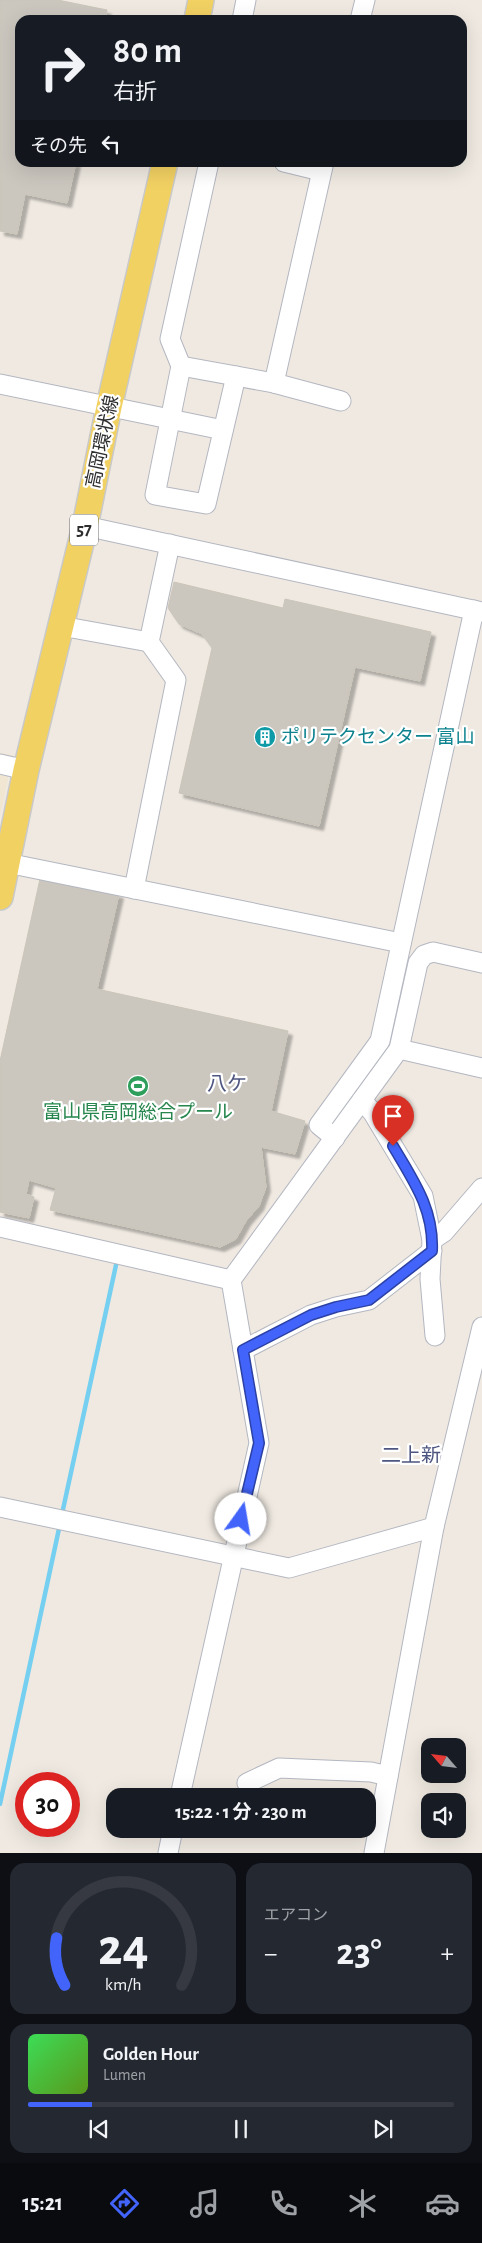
<!DOCTYPE html>
<html lang="ja">
<meta charset="utf-8">
<style>
body{margin:0;font-family:"Alegreya Sans","Noto Sans JP",sans-serif;background:#242831;color:#f1f3f6;height:100vh;display:flex;flex-direction:column;font-size:19px;white-space:nowrap}
*{box-sizing:border-box;margin:0}
p{font-size:16px;color:#9ea1a6}
.icon{flex:none;width:28px;height:28px;fill:none;stroke:currentColor;stroke-width:2;stroke-linecap:round;stroke-linejoin:round}
.map{position:relative;height:1853px;overflow:hidden}
.panel{display:flex;flex-direction:column;gap:10px;padding:10px;background:#0d0f14;flex:1}
.panel>*{flex:none}
.guide{position:absolute;left:15px;top:15px;width:452px;height:152px;border-radius:15px;box-shadow:0 5px 20px #0002;background:#171b24;color:#f1f3f6;overflow:hidden}
.needle{width:32px;rotate:298deg}
.tools{position:absolute;left:421px;top:1738px;display:grid;gap:10px}
.tools a{display:grid;place-items:center;width:45px;height:45px;border-radius:10px;background:#171b24;box-shadow:0 5px 20px #0002;font-size:25px}
.speed{position:absolute;left:15px;top:1772px;display:flex;gap:10px;font-size:25px;font-weight:700;text-align:center}
.speed>*{display:grid;place-content:center;width:65px;height:65px;border-radius:50%;background:#171b24;box-shadow:0 5px 20px #0002;line-height:1}
.speed .limit{border:8px solid #d22;background:#fff;color:#111}
.pin{position:absolute;display:grid;place-items:center;width:42px;height:42px;color:#fff;margin:-51px -21px;border-radius:50% 50% 50% 0;rotate:-45deg;box-shadow:0 0 5px #0007}
.pin .icon{rotate:45deg}
.me{position:absolute;width:55px;margin:-28px;rotate:13deg;stroke-linejoin:round;filter:drop-shadow(0 0 4px #0008)}
.turn{display:flex;align-items:center;gap:18px;height:105px;padding:0 15px;font-size:22px}
.turn .icon{width:65px;height:65px;stroke-width:2.5}
.turn b{display:block;font-size:35px;line-height:42px}
.then{display:flex;align-items:center;height:48px;padding:0 15px;background:#0003;gap:10px;font-size:19px}
.big{font-size:38px;font-weight:700;line-height:1.1}
.panel .widget{flex:1;display:flex;flex-direction:column;justify-content:center;gap:8px;min-width:0;padding:0 18px;border-radius:15px;background:#242831}
.panel .dial{align-items:center;gap:0}
.dial svg{height:130px;overflow:visible;fill:none;stroke:#363941;stroke-width:7;stroke-linecap:round;text-anchor:middle}
.dial text{fill:#f1f3f6;stroke:none}
.song{display:flex;align-items:center;gap:15px}
.cover{width:60px;height:60px;border-radius:8px;background:linear-gradient(135deg,hsl(130 70% 55%),hsl(90 70% 35%))}
.played{height:5px;border-radius:2px;background:linear-gradient(90deg,#4264fb 15%,#363941 15%)}
.keys{display:flex;justify-content:space-around;direction:ltr}
.heat{display:flex;justify-content:space-between;align-items:center;font-size:28px;direction:ltr}
.panel .tiles{flex:1;display:grid;gap:10px;grid-template-columns:1fr 1fr}
.widget:last-child{grid-column:span 2}
.trip{position:absolute;left:106px;top:1788px;width:270px;height:50px;border-radius:15px;background:#171b24;box-shadow:0 5px 20px #0002;font-weight:700;line-height:50px;text-align:center}
.tabs{display:flex;height:80px;justify-content:space-around;align-items:center;background:#090b0e;color:#9ea1a6}
.tabs .icon{width:35px;height:35px}
.tabs .on{color:#4264fb}
.tabs b{font-size:22px;color:#f1f3f6}
.map>svg:first-child{display:block}
</style>
<div class="map">
<svg width="482" height="1853" viewBox="0 0 482 1853">
<defs>
<filter id="shadow"><feDropShadow dx="4.5" dy="4.5" stdDeviation="1" flood-color="#0004"/></filter>
</defs>
<rect width="100%" height="100%" fill="#efe9e1"/>
<polygon fill="#f0e6d1" points="0,753 13,755 0,816"/>
<g fill="none" stroke-linecap="round" stroke-linejoin="round">
<g stroke="#75cff0" stroke-width="4.5">
<polyline points="62,1514 116,1265"/>
<polyline points="0,1804 60,1524"/>
</g>
</g>
<g fill="#cbc7bf" stroke="#cbc5ba" filter="url(#shadow)">
<polygon points="0,0 58,0 107,10 105,20 20,20 20,162 76,162 67,203 25,194 17,234 0,231"/>
<polygon points="174,582 283,608 285,599 431,632 420,681 355,667 319,826 179,793 212,648 202,634 179,624 168,608"/>
<polygon points="40,879 119,894 97,989 288,1031 271,1111 305,1121 295,1154 261,1147 266,1187 259,1206 246,1221 236,1239 220,1247 50,1210 56,1188 29,1180 26,1194 34,1197 29,1218 0,1212 0,1061"/>
</g>
<g fill="none" stroke-linecap="round" stroke-linejoin="round">
<g stroke="#b4b7c1" stroke-width="21">
<g id="minor">
<polyline points="242,20 246,0"/>
<polyline points="360,20 365,0"/>
<polyline points="209,162 170,339 181,366 155,495 206,504 236,376"/>
<polyline points="284,162 321,171"/>
<polyline points="181,366 274,383 341,401"/>
<polyline points="274,383 324,162"/>
<polyline points="0,384 223,430"/>
<polyline points="85,526 482,612"/>
<polyline points="61,626 149,642"/>
<polyline points="0,764 26,770"/>
<polyline points="7,863 401,943"/>
<polyline points="134,889 176,680 149,642 170,544"/>
<polyline points="399,1049 482,1068"/>
<polyline points="362,1100 373,1113 423,1196 432,1240 430,1279 435,1336"/>
<polyline points="335,1138 319,1125 380,1041 474,610"/>
<polyline points="0,1227 231,1280"/>
<polyline points="432,1240 444,1232 482,1188"/>
<polyline points="243,1350 311,1315 336,1307 369,1300 432,1251"/>
<polyline points="0,1507 289,1568 434,1527"/>
<polyline points="247,1783 279,1768 371,1772 388,1776"/>
<polyline points="180,1796 259,1443 231,1280 399,1049 418,963 424,955 433,952 482,963"/>
<polyline points="168,1853 173,1829"/>
<polyline points="374,1853 434,1527 482,1327"/>
</g>
</g>
<g stroke="#c9c9c9" stroke-width="28">
<g id="major">
<polyline points="197,20 201,0"/>
<polyline points="0,897 26,770 85,526 109,407 165,162"/>
</g>
</g>
<use href="#minor" stroke="#fff" stroke-width="19"/>
<use href="#major" stroke="#f2d163" stroke-width="25"/>
</g>
<g fill="none" stroke-linecap="round" stroke-linejoin="round">
<g stroke="#2b41a3" stroke-width="12">
<path id="route" d="M241,1519l18,-76 -16,-93 68,-35 25,-8 33,-7 63,-49c2,-42 -19,-71 -39,-105"/>
</g>
<use href="#route" stroke="#4264fb" stroke-width="9"/>
</g>
<defs>
<g id="building-disc" transform="scale(1.125)"><circle r="9.5" fill="#0f9aa8" stroke="#fff"/><path d="M-4-6H4V6H1V3H-1V6H-4ZM-2.5-4.3h1.7v1.8h-1.7ZM.8-4.3h1.7v1.8H.8ZM-2.5-1h1.7V.8h-1.7ZM.8-1h1.7V.8H.8Z" fill="#fff"/></g>
<g id="stadium-disc" transform="scale(1.125)"><circle r="9.5" fill="#2e9e5b" stroke="#fff"/><path d="M0-5a6.5 5 0 1 0 0 10a6.5 5 0 1 0 0-10ZM-3.5-1.8h7v3.6h-7Z" fill="#fff"/></g>
</defs>
<g fill-rule="evenodd">
<use href="#building-disc" x="265" y="737"/>
<use href="#stadium-disc" x="138" y="1086"/>
</g>
<g text-anchor="middle" dominant-baseline="central" stroke-width="4.5" stroke-linejoin="round" paint-order="stroke">
<rect fill="#fff" stroke="#6d6d6d" stroke-width="1" x="70" y="514.5" width="28" height="31" rx="4"/>
<g font-size="18" font-weight="bold" fill="#2e2e2e">
<text x="84" y="530">57</text>
</g>
<g font-size="19" fill="#2e2e2e" stroke="#fff">
<text transform="translate(103 442) rotate(-78)">高岡環状線</text>
</g>
<g font-size="19" fill="#0d838f" stroke="#fff" text-anchor="start">
<text x="281" y="737">ポリテクセンター 富山</text>
</g>
<g font-size="19" fill="#27864d" stroke="#fff">
<text x="138" y="1112">富山県高岡総合プール</text>
</g>
<g font-size="20" fill="#4d5680" stroke="#fff">
<text x="227" y="1084">八ケ</text>
<text x="411" y="1456">二上新</text>
</g>
</g>
</svg>
<div class="tools">
<a><svg class="needle" viewBox="-14 -14 28 28"><path d="M0-13l5 13h-10z" fill="#e53935"/><path d="M0 13l5-13h-10z" fill="#9ea1a6"/></svg></a>
<a><svg class="icon" aria-label="sound" viewBox="0 0 24 24"><path d="M4 9h4l5-4v14l-5-4H4zM17 9q2 3 0 6"/></svg></a>
</div>
<div class="speed"><div class="limit">30</div></div>
<div class="pin" style="left:393px;top:1146px;background:#d93025"><svg class="icon" aria-label="arrive" viewBox="0 0 24 24"><path d="M6 21V4h12l-3 4 3 4H6"/></svg></div>
<svg class="me" style="left:241px;top:1519px" viewBox="-20 -20 40 40"><circle r="19" fill="#fff"/><path d="M0-13L10 11 0 6-10 11z" fill="#4264fb"/></svg>
<div class="trip">15:22 · 1 分 · 230 m</div>
<div class="guide">
<div class="turn"><svg class="icon" aria-label="right" viewBox="0 0 24 24"><path d="M7 20v-9h11M14 6l5 5-5 5"/></svg><div><b>80 m</b>右折</div></div>
<div class="then">その先<svg class="icon" aria-label="left" viewBox="0 0 24 24"><path d="M17 20v-9H6M10 6l-5 5 5 5"/></svg></div>
</div>
</div>
<section class="panel">
<div class="tiles">
<div class="widget dial"><svg viewBox="0 0 100 80">
<path d="M14 69A42 42 0 1 1 86 69"/>
<path d="M14 69A42 42 0 0 1 9 40" stroke="#4264fb"/>
<text x="50" y="56" font-size="32" font-weight="700">24</text>
<text x="50" y="72" font-size="11">km/h</text>
</svg></div>
<div class="widget"><p>エアコン</p>
<div class="heat"><a>−</a><b class="big">23°</b><a>+</a></div>
</div>
<div class="widget">
<div class="song"><i class="cover"></i><div><b>Golden Hour</b><p>Lumen</p></div></div>
<div class="played"></div>
<div class="keys"><svg class="icon" aria-label="previous" viewBox="0 0 24 24"><path d="M18 5L8 12l10 7zM5 5v14"/></svg><svg class="icon" aria-label="pause" viewBox="0 0 24 24"><path d="M8 5v14M16 5v14"/></svg><svg class="icon" aria-label="next" viewBox="0 0 24 24"><path d="M6 5l10 7-10 7zM19 5v14"/></svg></div>
</div>
</div>
</section>
<nav class="tabs">
<b>15:21</b>
<svg class="icon on" aria-label="directions" viewBox="0 0 24 24"><path d="M12 3l9 9-9 9-9-9zM9 14v-3h6M13 9l2 2-2 2"/></svg>
<svg class="icon" aria-label="music" viewBox="0 0 24 24"><path d="M9 18V5l10-2v13"/><circle cx="6" cy="18" r="3"/><circle cx="16" cy="16" r="3"/></svg>
<svg class="icon" aria-label="phone" viewBox="0 0 24 24"><path d="M5 4h4l2 5-3 2q2 4 5 5l2-3 5 2v4C11 20 4 13 5 4z"/></svg>
<svg class="icon" aria-label="climate" viewBox="0 0 24 24"><path d="M12 3v18M4 7l16 10M4 17L20 7"/></svg>
<svg class="icon" aria-label="car" viewBox="0 0 24 24"><path d="M5 17H2v-5l4-1 3-4h7l3 4 3 1v5h-3M9 17h6M6 11h13"/><circle cx="7" cy="17" r="2"/><circle cx="17" cy="17" r="2"/></svg>
</nav>
